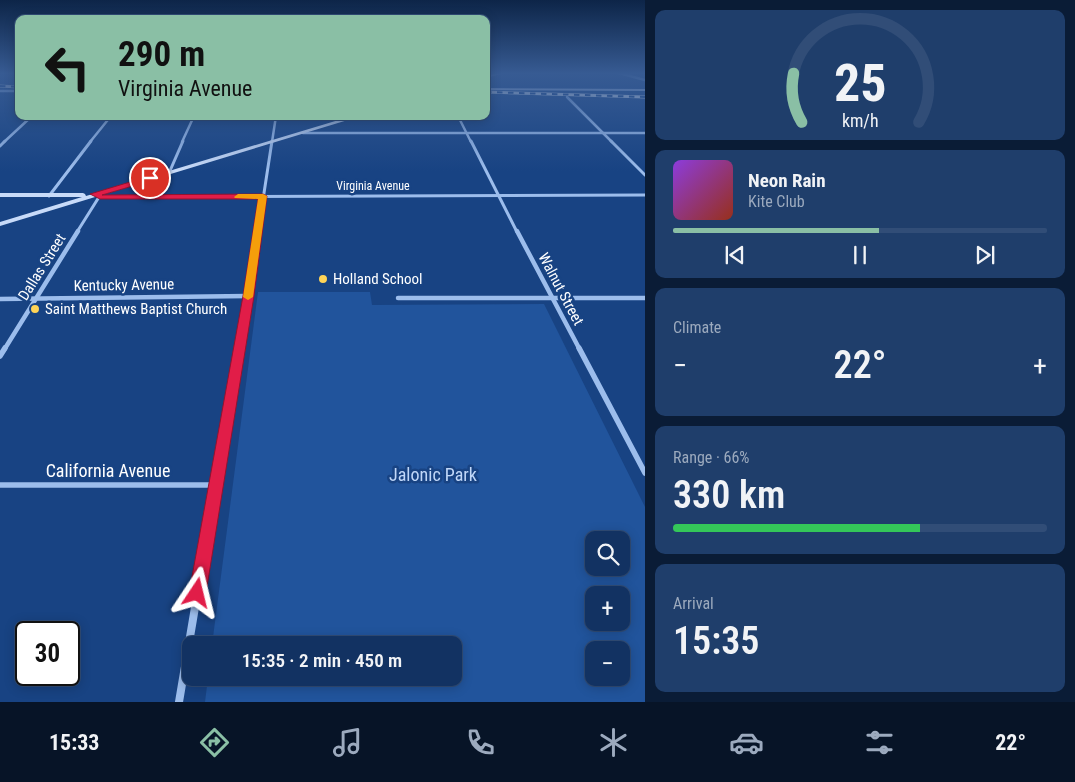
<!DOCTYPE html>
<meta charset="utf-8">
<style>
body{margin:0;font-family:"Roboto Condensed",sans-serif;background:#1f3e6b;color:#f1f3f6;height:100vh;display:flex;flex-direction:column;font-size:19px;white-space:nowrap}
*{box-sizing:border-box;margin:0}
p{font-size:16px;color:#9caabe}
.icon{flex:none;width:28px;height:28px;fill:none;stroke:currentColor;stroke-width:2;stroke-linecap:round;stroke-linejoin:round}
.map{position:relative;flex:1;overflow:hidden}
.sheet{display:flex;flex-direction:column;gap:10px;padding:10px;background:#0a1c36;width:430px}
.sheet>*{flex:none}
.top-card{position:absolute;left:15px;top:15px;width:475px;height:105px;border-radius:10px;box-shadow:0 2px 12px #0003,0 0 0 1px #314d77;background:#8abfa5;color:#111;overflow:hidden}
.controls{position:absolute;left:585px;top:531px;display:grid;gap:10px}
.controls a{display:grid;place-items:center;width:45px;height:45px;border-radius:10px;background:#123262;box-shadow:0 2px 12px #0003,0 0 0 1px #314d77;font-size:25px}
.speed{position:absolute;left:15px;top:621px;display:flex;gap:10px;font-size:25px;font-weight:700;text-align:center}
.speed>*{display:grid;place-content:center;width:65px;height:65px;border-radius:50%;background:#123262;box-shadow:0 2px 12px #0003,0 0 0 1px #314d77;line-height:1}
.speed .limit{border:2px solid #111;border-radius:8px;background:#fff;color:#111}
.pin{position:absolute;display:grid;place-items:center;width:42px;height:42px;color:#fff;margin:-21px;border:2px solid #fff;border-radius:50%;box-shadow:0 1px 5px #0007}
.me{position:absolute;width:55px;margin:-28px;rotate:10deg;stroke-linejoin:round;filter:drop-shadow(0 0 4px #0008)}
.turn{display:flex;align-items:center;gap:18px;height:105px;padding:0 20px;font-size:22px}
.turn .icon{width:65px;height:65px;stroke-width:2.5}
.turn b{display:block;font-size:35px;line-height:42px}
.big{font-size:38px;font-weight:600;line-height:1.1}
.sheet .widget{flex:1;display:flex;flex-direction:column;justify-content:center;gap:8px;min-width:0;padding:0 18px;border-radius:10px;background:#1f3e6b}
.sheet .dial{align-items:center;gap:0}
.dial svg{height:130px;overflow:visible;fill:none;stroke:#314d77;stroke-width:7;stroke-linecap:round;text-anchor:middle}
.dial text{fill:#f1f3f6;stroke:none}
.song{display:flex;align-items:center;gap:15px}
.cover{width:60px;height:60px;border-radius:8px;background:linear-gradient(135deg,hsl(270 70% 55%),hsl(10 70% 35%))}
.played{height:5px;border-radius:2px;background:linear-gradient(90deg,#8abfa5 55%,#314d77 55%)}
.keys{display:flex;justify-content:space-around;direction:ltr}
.heat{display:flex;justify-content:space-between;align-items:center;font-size:28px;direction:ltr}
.charge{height:8px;border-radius:4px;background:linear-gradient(90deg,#34c759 66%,#314d77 0)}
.trip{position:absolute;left:182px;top:636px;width:280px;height:50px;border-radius:10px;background:#123262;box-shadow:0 2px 12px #0003,0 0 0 1px #314d77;font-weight:600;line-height:50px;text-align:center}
.tab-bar{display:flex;height:80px;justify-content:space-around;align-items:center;background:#071427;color:#9caabe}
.tab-bar .icon{width:35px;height:35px}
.tab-bar .current{color:#8abfa5}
.tab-bar b{font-size:22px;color:#f1f3f6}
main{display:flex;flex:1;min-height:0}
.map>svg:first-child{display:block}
</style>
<main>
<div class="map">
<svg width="645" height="702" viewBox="0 0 645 702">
<rect width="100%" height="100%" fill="#184383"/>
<path fill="#21549c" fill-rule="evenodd" d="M258,292h112l2,13 172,-1 101,203v195h-440l3,-24h246v-33h-242zM594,540h27v28h-27zM594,595h27v27h-27zM594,650h27v28h-27z"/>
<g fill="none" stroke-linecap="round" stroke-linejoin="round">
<g stroke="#9cbdec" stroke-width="2.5">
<polyline points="619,73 645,80"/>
<polyline points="0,91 19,91"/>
<polyline points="567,97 612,142"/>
<polyline points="458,116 471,142"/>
<polyline points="303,133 645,133"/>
<polyline points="4,142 32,116"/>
<polyline points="90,142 111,116"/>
<polyline points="182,142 194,116"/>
<polyline points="272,142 276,116"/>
</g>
<g stroke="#9cbdec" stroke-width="3">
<polyline points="471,141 517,232"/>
<polyline points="611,141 645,175"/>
<polyline points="0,146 5,141"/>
<polyline points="169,173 183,141"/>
<polyline points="49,196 91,141"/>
<polyline points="101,197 645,195"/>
<polyline points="77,232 99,197"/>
<polyline points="258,232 272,141"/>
</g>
<g stroke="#9cbdec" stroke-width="4.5">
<polyline points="517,231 580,350"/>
<polyline points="398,298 645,298"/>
<polyline points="0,299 248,296"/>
<polyline points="4,350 78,231"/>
<polyline points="239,350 258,231"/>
</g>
<g stroke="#9cbdec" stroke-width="5.5">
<polyline points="579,348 645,473"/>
<polyline points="0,356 5,348"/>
<polyline points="0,485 216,485"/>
<polyline points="213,503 239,348"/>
</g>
<polyline stroke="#9cbdec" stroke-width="8" points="179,702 213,501"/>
<g fill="#c8dbf9" fill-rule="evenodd">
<polygon points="497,73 505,73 486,78 486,76"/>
<polygon points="486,88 645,89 645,91 486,90"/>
<polygon points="352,116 361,116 0,226 0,222 82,197 0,197 0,193 83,193 85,194 86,196"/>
</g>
<g stroke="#fff" stroke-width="3">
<g id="rail">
<polyline points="0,86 19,87"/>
<polyline points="486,92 645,97"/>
</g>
</g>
<use href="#rail" stroke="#184383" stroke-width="2" stroke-dasharray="5.5" stroke-linecap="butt"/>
</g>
<linearGradient id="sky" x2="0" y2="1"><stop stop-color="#0d2548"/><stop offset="0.43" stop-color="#375b93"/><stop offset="1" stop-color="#375b93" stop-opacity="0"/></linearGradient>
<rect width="645" height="171" fill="url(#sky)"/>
<polygon fill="#e11d48" stroke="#92132f" points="150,176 154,178 153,180 102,195 263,194 267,196 254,296 206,593 203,599 197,601 191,599 189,593 243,296 258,199 100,199 90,194"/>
<polygon fill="#f59e0b" points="238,194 263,194 267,196 253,297 248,300 243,297 258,199 235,198 234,197"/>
<g fill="#ffd457" stroke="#184383" stroke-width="2">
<circle cx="323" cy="279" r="5"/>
<circle cx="35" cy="309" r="5"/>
</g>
<g text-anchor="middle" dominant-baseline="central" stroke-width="5" stroke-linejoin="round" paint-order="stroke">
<g font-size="12" fill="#fff" stroke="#184383">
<text x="373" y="186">Virginia Avenue</text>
</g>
<g font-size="15" fill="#fff" stroke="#184383">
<text transform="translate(42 267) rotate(-58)">Dallas Street</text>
<text transform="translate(124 285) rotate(-1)">Kentucky Avenue</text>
<text transform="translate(561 289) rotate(62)">Walnut Street</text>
</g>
<g font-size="15" fill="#fff" stroke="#184383" text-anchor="start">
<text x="333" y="279">Holland School</text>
<text x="45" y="309">Saint Matthews Baptist Church</text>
</g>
<g font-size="18" fill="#fff" stroke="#184383">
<text x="108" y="470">California Avenue</text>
</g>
<g font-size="18" fill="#c1d8f9" stroke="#184383">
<text x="433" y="474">Jalonic Park</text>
</g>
</g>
</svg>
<div class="controls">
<a><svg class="icon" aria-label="search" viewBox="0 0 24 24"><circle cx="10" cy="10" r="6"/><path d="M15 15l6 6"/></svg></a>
<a>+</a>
<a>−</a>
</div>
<div class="speed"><div class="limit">30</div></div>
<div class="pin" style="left:150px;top:178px;background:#d93025"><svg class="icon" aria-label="arrive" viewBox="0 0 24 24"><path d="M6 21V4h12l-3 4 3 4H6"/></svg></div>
<svg class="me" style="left:197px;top:593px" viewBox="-20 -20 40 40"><path d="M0-17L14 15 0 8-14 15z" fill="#e11d48" stroke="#fff" stroke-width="4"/></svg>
<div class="trip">15:35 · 2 min · 450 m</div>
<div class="top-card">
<div class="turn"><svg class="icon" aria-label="left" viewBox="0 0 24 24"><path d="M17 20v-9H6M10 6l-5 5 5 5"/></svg><div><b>290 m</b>Virginia Avenue</div></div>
</div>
</div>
<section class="sheet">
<div class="widget dial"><svg viewBox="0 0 100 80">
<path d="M14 69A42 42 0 1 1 86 69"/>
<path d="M14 69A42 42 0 0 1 9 39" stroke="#8abfa5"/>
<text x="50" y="56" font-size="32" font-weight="700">25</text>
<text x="50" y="72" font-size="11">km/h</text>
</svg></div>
<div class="widget">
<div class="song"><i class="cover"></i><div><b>Neon Rain</b><p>Kite Club</p></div></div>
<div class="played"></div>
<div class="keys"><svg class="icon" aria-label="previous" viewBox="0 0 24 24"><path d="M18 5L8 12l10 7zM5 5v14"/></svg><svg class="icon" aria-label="pause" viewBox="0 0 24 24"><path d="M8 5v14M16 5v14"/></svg><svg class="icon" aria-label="next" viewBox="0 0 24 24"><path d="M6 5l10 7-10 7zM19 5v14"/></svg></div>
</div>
<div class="widget"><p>Climate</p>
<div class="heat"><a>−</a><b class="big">22°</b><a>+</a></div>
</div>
<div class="widget"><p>Range · 66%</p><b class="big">330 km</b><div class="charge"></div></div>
<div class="widget"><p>Arrival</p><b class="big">15:35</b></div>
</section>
</main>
<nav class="tab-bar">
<b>15:33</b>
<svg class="icon current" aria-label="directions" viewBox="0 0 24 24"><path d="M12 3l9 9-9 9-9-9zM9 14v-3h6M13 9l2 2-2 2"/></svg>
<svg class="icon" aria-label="music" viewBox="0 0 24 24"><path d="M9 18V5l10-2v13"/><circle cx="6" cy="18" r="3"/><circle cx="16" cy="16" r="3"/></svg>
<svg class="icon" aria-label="phone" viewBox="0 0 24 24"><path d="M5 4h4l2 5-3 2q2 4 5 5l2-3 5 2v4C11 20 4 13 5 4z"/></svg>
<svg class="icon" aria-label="climate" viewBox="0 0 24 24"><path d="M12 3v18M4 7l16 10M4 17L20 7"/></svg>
<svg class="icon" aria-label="car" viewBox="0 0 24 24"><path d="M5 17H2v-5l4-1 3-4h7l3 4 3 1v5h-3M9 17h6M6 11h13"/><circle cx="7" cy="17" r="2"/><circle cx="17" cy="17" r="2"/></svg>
<svg class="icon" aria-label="filters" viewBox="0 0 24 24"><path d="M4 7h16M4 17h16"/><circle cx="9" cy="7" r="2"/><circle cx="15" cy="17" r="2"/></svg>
<b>22°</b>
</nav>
